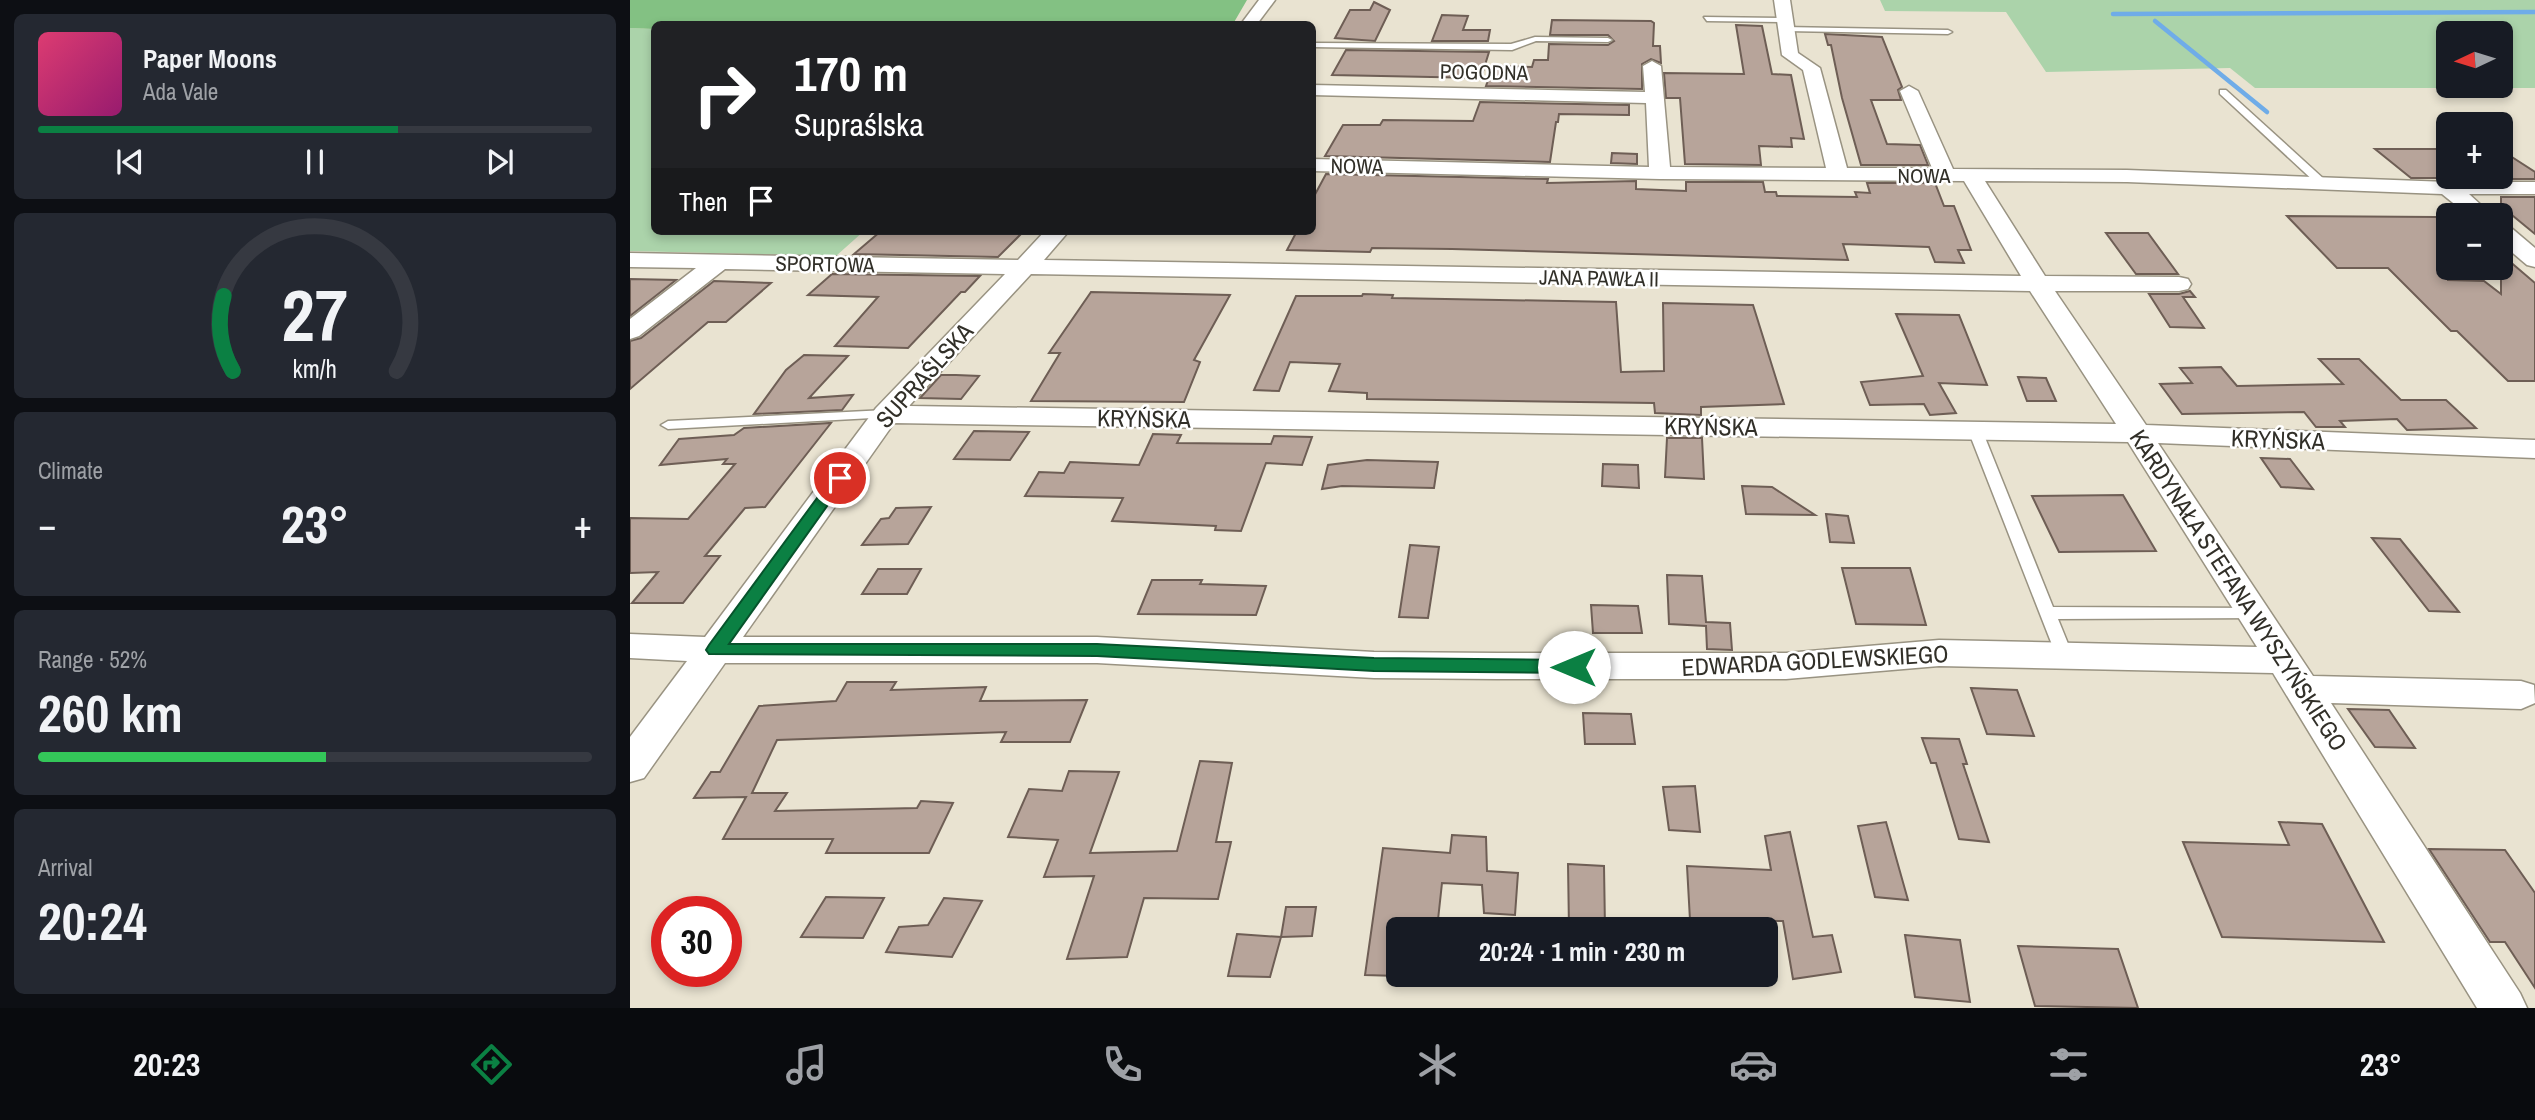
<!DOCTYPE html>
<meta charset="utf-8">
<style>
body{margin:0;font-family:"Archivo Narrow",sans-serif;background:#242831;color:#f1f3f6;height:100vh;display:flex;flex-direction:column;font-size:26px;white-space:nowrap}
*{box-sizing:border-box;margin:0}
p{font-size:23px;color:#9ea1a6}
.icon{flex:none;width:38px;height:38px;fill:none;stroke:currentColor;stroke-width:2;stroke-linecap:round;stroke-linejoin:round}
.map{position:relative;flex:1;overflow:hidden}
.panel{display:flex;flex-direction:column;gap:14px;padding:14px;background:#0d0f14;width:630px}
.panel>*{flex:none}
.guide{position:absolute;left:21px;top:21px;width:665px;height:214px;border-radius:10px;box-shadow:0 4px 10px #0003;background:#202124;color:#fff;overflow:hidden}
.needle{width:46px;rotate:266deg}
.controls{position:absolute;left:1806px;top:21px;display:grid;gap:14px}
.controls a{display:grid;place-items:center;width:77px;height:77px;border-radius:10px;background:#171b24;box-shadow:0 4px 10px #0003;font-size:35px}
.speed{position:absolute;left:21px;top:896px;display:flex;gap:14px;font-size:35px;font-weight:700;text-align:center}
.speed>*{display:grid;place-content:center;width:91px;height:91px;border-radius:50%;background:#171b24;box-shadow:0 4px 10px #0003;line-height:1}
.speed .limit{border:10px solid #d22;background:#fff;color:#111}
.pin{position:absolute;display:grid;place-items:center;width:60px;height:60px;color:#fff;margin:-30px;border:4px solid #fff;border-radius:50%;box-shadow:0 2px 7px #0007}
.me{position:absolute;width:77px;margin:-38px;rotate:270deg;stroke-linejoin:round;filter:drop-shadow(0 0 5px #0008)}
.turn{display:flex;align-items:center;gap:24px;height:147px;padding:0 28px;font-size:32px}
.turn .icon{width:91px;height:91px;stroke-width:2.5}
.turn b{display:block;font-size:49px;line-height:60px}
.then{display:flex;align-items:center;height:66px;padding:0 28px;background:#0003;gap:14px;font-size:26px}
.big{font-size:52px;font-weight:700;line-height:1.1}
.panel .tile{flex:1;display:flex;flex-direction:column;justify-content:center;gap:10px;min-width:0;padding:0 24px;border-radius:10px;background:#242831}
.panel .dial{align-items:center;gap:0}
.dial svg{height:182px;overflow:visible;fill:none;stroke:#363941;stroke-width:7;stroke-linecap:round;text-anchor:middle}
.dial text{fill:#f1f3f6;stroke:none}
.song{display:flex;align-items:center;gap:21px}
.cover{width:84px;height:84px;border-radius:10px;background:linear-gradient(135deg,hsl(340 70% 55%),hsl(320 70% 35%))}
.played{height:7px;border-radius:4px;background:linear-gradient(90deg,#0b8043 65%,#363941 65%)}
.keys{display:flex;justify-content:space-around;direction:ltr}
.heat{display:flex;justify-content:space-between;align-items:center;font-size:38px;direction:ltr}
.charge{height:10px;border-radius:5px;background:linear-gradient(90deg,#34c759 52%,#363941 0)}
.trip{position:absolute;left:756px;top:917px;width:392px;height:70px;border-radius:10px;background:#171b24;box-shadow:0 4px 10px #0003;font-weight:700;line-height:70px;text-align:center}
.tab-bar{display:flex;height:112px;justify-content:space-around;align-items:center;background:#090b0e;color:#9ea1a6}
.tab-bar .icon{width:49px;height:49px}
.tab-bar .selected{color:#0b8043}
.tab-bar b{font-size:32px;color:#f1f3f6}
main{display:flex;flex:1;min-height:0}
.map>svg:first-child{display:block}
</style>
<main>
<section class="panel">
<div class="tile">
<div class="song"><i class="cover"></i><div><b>Paper Moons</b><p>Ada Vale</p></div></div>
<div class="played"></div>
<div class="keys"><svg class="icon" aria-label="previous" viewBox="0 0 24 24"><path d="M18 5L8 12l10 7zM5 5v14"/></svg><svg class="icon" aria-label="pause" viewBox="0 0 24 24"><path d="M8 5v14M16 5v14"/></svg><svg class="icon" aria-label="next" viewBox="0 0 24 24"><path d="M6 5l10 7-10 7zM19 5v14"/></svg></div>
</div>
<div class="tile dial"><svg viewBox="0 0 100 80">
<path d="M14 69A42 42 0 1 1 86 69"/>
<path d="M14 69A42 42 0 0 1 10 36" stroke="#0b8043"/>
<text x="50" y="56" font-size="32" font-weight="700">27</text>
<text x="50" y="72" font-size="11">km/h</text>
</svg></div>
<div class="tile"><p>Climate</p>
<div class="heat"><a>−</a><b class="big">23°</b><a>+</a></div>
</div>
<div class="tile"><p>Range · 52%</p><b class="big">260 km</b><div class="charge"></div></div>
<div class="tile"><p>Arrival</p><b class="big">20:24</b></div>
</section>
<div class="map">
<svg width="1905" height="1008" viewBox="0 0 1905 1008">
<rect width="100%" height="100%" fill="#e9e3d1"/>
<g fill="#abd3aa" fill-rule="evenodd">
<path d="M1250,0h655v88h-280l-25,-20 -184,4 -40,-60 -121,-1zM1871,33v53h-53v-53z"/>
<polygon points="0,28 24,29 24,231 234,231 206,256 0,251"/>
</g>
<polygon fill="#83c183" points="0,0 617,0 603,24 24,24 24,29 0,28"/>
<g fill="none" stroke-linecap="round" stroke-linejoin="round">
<g stroke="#6face8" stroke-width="4.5">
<polyline points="1483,14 1905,12"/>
<polyline points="1525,21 1637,112"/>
</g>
</g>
<g fill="#b7a49a" stroke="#6e5e55" stroke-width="2">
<polygon points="744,2 760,10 745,41 705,38 720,10 740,10"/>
<polygon points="812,15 838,16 833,30 860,30 858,41 802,41"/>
<polygon points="922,20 1021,21 1024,23 1023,46 1030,46 1031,63 1021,59 1012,64 1012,89 856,86 863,66 902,67 904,60 918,60 919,44 978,45 984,41 978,35 920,35"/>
<polygon points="1106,25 1132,26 1142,74 1161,75 1174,139 1161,138 1162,147 1129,146 1131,165 1055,164 1050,98 1036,98 1034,73 1114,74"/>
<polygon points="1195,34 1252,37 1272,87 1268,90 1271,100 1241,100 1257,144 1290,145 1298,165 1231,165 1212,98 1201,45 1198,45"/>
<polygon points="716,50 859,52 851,78 702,75"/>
<polygon points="850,102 999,105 999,115 929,114 928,122 926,122 920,162 695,156 713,125 750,125 753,120 843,121"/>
<polygon points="1745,149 1818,149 1818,178 1781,178"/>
<polygon points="1871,150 1905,172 1905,179 1871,179"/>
<polygon points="982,153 1007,154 1007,164 981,163"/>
<polygon points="696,174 918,179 917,183 1006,181 1006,189 1056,191 1056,182 1133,182 1135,192 1146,192 1147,196 1227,197 1225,192 1240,193 1237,183 1305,183 1314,206 1324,206 1341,250 1328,250 1334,263 1305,262 1299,247 1213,244 1218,260 822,249 742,248 740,252 657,250 667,231 682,231 682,200"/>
<polygon points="1871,197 1905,197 1905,234 1871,206"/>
<polygon points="1657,216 1806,217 1818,228 1818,280 1854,281 1871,294 1871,254 1905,283 1905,381 1878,381 1827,331 1821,331 1758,268 1707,268"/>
<polygon points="251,231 394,231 368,257 224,254"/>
<polygon points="1476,233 1518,233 1548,274 1506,274"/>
<polygon points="202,274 350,276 335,292 331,292 278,348 205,346 248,297 178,295"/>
<polygon points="0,279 46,280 0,316"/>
<polygon points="84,281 141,283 96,322 78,322 0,389 0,341 11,338"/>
<polygon points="1560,291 1565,297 1553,297 1574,328 1540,327 1519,294 1549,294"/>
<polygon points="461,292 600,295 564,360 570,362 554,402 401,401 430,353 419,353"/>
<polygon points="733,294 763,295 762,298 986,302 991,372 1034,371 1033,303 1123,305 1154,404 1071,407 1071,415 1025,413 1024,403 737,399 737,393 699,391 710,364 660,362 649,391 624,390 666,296 732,296"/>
<polygon points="1266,314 1329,315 1357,385 1309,383 1326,413 1300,415 1294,404 1240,405 1231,382 1293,376"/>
<polygon points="174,355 218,356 179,398 223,395 212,410 124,414 156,370"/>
<polygon points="1689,359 1729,359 1771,400 1816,400 1846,428 1777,430 1767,419 1710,421 1715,427 1686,427 1674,412 1552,414 1530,384 1562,383 1550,368 1591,367 1607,386 1713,384"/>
<polygon points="311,375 326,375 349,376 331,399 290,398"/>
<polygon points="1388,377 1416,378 1426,401 1397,401"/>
<polygon points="201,423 135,507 115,508 75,556 90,556 53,603 2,603 28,572 0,573 0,518 58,519 105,464 93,464 97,459 30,465 49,439 104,435 114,428"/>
<polygon points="344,431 399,432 380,460 324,459"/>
<polygon points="523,434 551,435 547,443 641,444 644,436 682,437 672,465 636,463 611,531 585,530 586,526 482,521 493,498 395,496 409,472 434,473 440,462 509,465"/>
<polygon points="1037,438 1072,438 1074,479 1035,477"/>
<polygon points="1631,458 1660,459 1683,489 1651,487"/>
<polygon points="737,460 808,462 804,488 712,486 692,489 698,465"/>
<polygon points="973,464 1008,465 1009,488 972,486"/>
<polygon points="1112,486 1142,487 1185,515 1116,514"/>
<polygon points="1493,495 1526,551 1429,552 1402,496"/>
<polygon points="301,507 278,544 232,545 251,519 259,518 266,508"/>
<polygon points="1196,514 1218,516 1224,543 1200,542"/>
<polygon points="1742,538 1770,539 1829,612 1799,611"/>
<polygon points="780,545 809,547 798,618 769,617"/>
<polygon points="1212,568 1280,568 1296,625 1226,624"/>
<polygon points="248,569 291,569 277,594 232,594"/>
<polygon points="1037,575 1072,576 1076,622 1100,623 1102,650 1077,649 1076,626 1039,624"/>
<polygon points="522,580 572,580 570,584 636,586 626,615 508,614"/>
<polygon points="961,605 1008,606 1012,633 963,633"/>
<polygon points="217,682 266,682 261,690 356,687 350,701 457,700 440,742 371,742 376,732 147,740 122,793 157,793 145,811 287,808 291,801 323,803 299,853 196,853 203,839 93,839 116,797 64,798 81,772 90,772 129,706 206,701"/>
<polygon points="1341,688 1387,690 1404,736 1357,734"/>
<polygon points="1718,709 1759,710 1785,748 1745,747"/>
<polygon points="953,713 1001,714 1005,744 955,744"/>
<polygon points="1292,738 1329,739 1337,764 1333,764 1359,842 1329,839 1306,763 1301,763"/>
<polygon points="570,761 602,763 586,842 601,842 588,899 514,898 497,957 437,959 464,876 414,877 428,840 378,837 399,789 432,791 439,771 489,772 460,853 547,851"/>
<polygon points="1065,786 1070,832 1039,830 1033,787"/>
<polygon points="1256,822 1278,900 1245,897 1228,826"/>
<polygon points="1649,822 1692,824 1754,942 1592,937 1553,842 1659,845"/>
<polygon points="1160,832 1183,937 1202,935 1211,972 1163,979 1153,921 1060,920 1057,866 1141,870 1135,836"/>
<polygon points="822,835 856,837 857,871 888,873 885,915 854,913 852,885 812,883 807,929 768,929 768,976 735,975 753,848 820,853"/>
<polygon points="1799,849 1875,850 1905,893 1905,988 1875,942 1860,942"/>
<polygon points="938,864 974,866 975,929 939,929"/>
<polygon points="196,897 254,898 233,938 171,937"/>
<polygon points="314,898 352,901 322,957 256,952 269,927 298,925"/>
<polygon points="656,907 686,907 682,936 651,937"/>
<polygon points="607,934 651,937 640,977 598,976"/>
<polygon points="1275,935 1330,940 1340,1002 1285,997"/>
<polygon points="1388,946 1488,949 1508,1008 1405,1006"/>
</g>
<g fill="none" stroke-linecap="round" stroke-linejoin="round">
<g stroke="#999382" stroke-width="3">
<g id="service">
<polygon points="1074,17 1156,18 1160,20 1156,22 1077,21"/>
<polygon points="1154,27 1318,30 1322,32 1318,34 1157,31"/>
<polygon points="905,37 978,38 982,40 978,42 906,41 882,50 682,47 682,43 881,44"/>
<polygon points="1590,90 1596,90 1695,180 1695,184 1687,184 1590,94"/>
<polygon points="256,410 263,414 261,417 38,429 31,425 38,421"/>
<polygon points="1345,426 1352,430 1423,607 1625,608 1631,610 1634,614 1631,618 1428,619 1443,656 1440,660 1428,660 1338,430"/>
</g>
</g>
<g stroke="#999382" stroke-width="3">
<g id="minor">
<polygon points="629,0 645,0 627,24 611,24"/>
<path d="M1144,0h16l8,53 22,15 27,100h85l-32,-77 9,-5 9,5 35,78 174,1 321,12h87v12h-66l23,21h-24l-26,-21 -315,-12 -142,-1 60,95 134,1 9,2 3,5 -3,5 -9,2h-124l91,134 389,15v18l-377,-15 155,233 208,5 13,4 1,18 -14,6 -190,-6 189,290 7,15h-50l-204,-335 -334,-7 -153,13h-289l-123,-1 -277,-15h-372l-81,115 -14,4v-45l57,-76 -57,-3v-24l75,3 171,-229 129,-134 -280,-5 -86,67 -9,3v-20l66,-51 -66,-1v-14l388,7 27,-29h24l-25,29 977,16 -57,-95 -304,-2 -348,-8v-12l337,8 -3,-64 -334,-8v-10l333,7 -2,-26 9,-5 9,5 9,101 156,1 -23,-98 -21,-15zM401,274l999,17 86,133 -1207,-18zM264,423l1234,19 129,205 -318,-7 -153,13h-289l-123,-1 -277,-15h-354z"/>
<polygon points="1871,224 1879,226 1905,248 1905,267 1897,265 1871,243"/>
</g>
</g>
<use href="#service" fill="#fff" fill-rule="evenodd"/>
<use href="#minor" fill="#fff" fill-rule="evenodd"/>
</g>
<polygon fill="#0b8043" stroke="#07532c" stroke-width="2" points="210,474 217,478 99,644 467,644 744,658 944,660 951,662 953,667 951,671 944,673 744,671 467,656 79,654 76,650 79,645 204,475"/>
<g text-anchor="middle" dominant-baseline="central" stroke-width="5" stroke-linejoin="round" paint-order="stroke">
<g font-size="21" fill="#312f28" stroke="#fff">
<text transform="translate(854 72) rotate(1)">POGODNA</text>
<text transform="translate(727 166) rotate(1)">NOWA</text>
<text x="1294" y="175">NOWA</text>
<text transform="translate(195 264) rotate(1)">SPORTOWA</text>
<text transform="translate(969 278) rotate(1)">JANA PAWŁA II</text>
</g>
<g font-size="24" fill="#312f28" stroke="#fff">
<text transform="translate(294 375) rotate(-48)">SUPRAŚLSKA</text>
<text transform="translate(514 418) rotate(1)">KRYŃSKA</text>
<text transform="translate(1081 426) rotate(1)">KRYŃSKA</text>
<text transform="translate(1648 439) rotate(2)">KRYŃSKA</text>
<text transform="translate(1609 590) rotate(57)">KARDYNAŁA STEFANA WYSZYŃSKIEGO</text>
<text transform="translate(1185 660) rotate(-3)">EDWARDA GODLEWSKIEGO</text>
</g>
</g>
</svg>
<div class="controls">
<a><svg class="needle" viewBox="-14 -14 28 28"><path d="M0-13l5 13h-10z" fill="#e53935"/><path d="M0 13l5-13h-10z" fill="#9ea1a6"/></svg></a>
<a>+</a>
<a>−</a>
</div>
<div class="speed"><div class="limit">30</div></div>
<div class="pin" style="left:210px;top:478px;background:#d93025"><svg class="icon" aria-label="arrive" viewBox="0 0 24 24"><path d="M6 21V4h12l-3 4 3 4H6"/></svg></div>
<svg class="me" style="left:944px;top:667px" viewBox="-20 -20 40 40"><circle r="19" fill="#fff"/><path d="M0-13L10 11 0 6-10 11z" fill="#0b8043"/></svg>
<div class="trip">20:24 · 1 min · 230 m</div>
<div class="guide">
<div class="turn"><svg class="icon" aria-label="right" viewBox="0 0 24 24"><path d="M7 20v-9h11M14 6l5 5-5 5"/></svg><div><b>170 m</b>Supraślska</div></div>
<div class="then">Then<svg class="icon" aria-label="arrive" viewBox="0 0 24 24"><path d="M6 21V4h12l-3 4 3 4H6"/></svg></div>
</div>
</div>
</main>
<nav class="tab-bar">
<b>20:23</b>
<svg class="icon selected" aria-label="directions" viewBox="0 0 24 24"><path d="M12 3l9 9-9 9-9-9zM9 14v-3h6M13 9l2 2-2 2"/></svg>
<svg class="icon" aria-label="music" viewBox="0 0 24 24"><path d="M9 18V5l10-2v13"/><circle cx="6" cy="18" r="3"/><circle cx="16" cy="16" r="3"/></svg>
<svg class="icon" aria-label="phone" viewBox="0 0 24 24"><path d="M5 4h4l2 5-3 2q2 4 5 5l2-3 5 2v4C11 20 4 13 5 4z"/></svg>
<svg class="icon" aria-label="climate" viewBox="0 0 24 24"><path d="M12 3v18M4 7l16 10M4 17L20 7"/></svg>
<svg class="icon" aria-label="car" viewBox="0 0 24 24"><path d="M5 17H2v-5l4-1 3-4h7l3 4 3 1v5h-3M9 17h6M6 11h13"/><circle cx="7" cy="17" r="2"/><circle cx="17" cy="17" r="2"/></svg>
<svg class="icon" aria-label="filters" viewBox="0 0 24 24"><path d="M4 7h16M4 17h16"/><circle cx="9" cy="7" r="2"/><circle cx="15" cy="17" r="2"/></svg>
<b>23°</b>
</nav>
